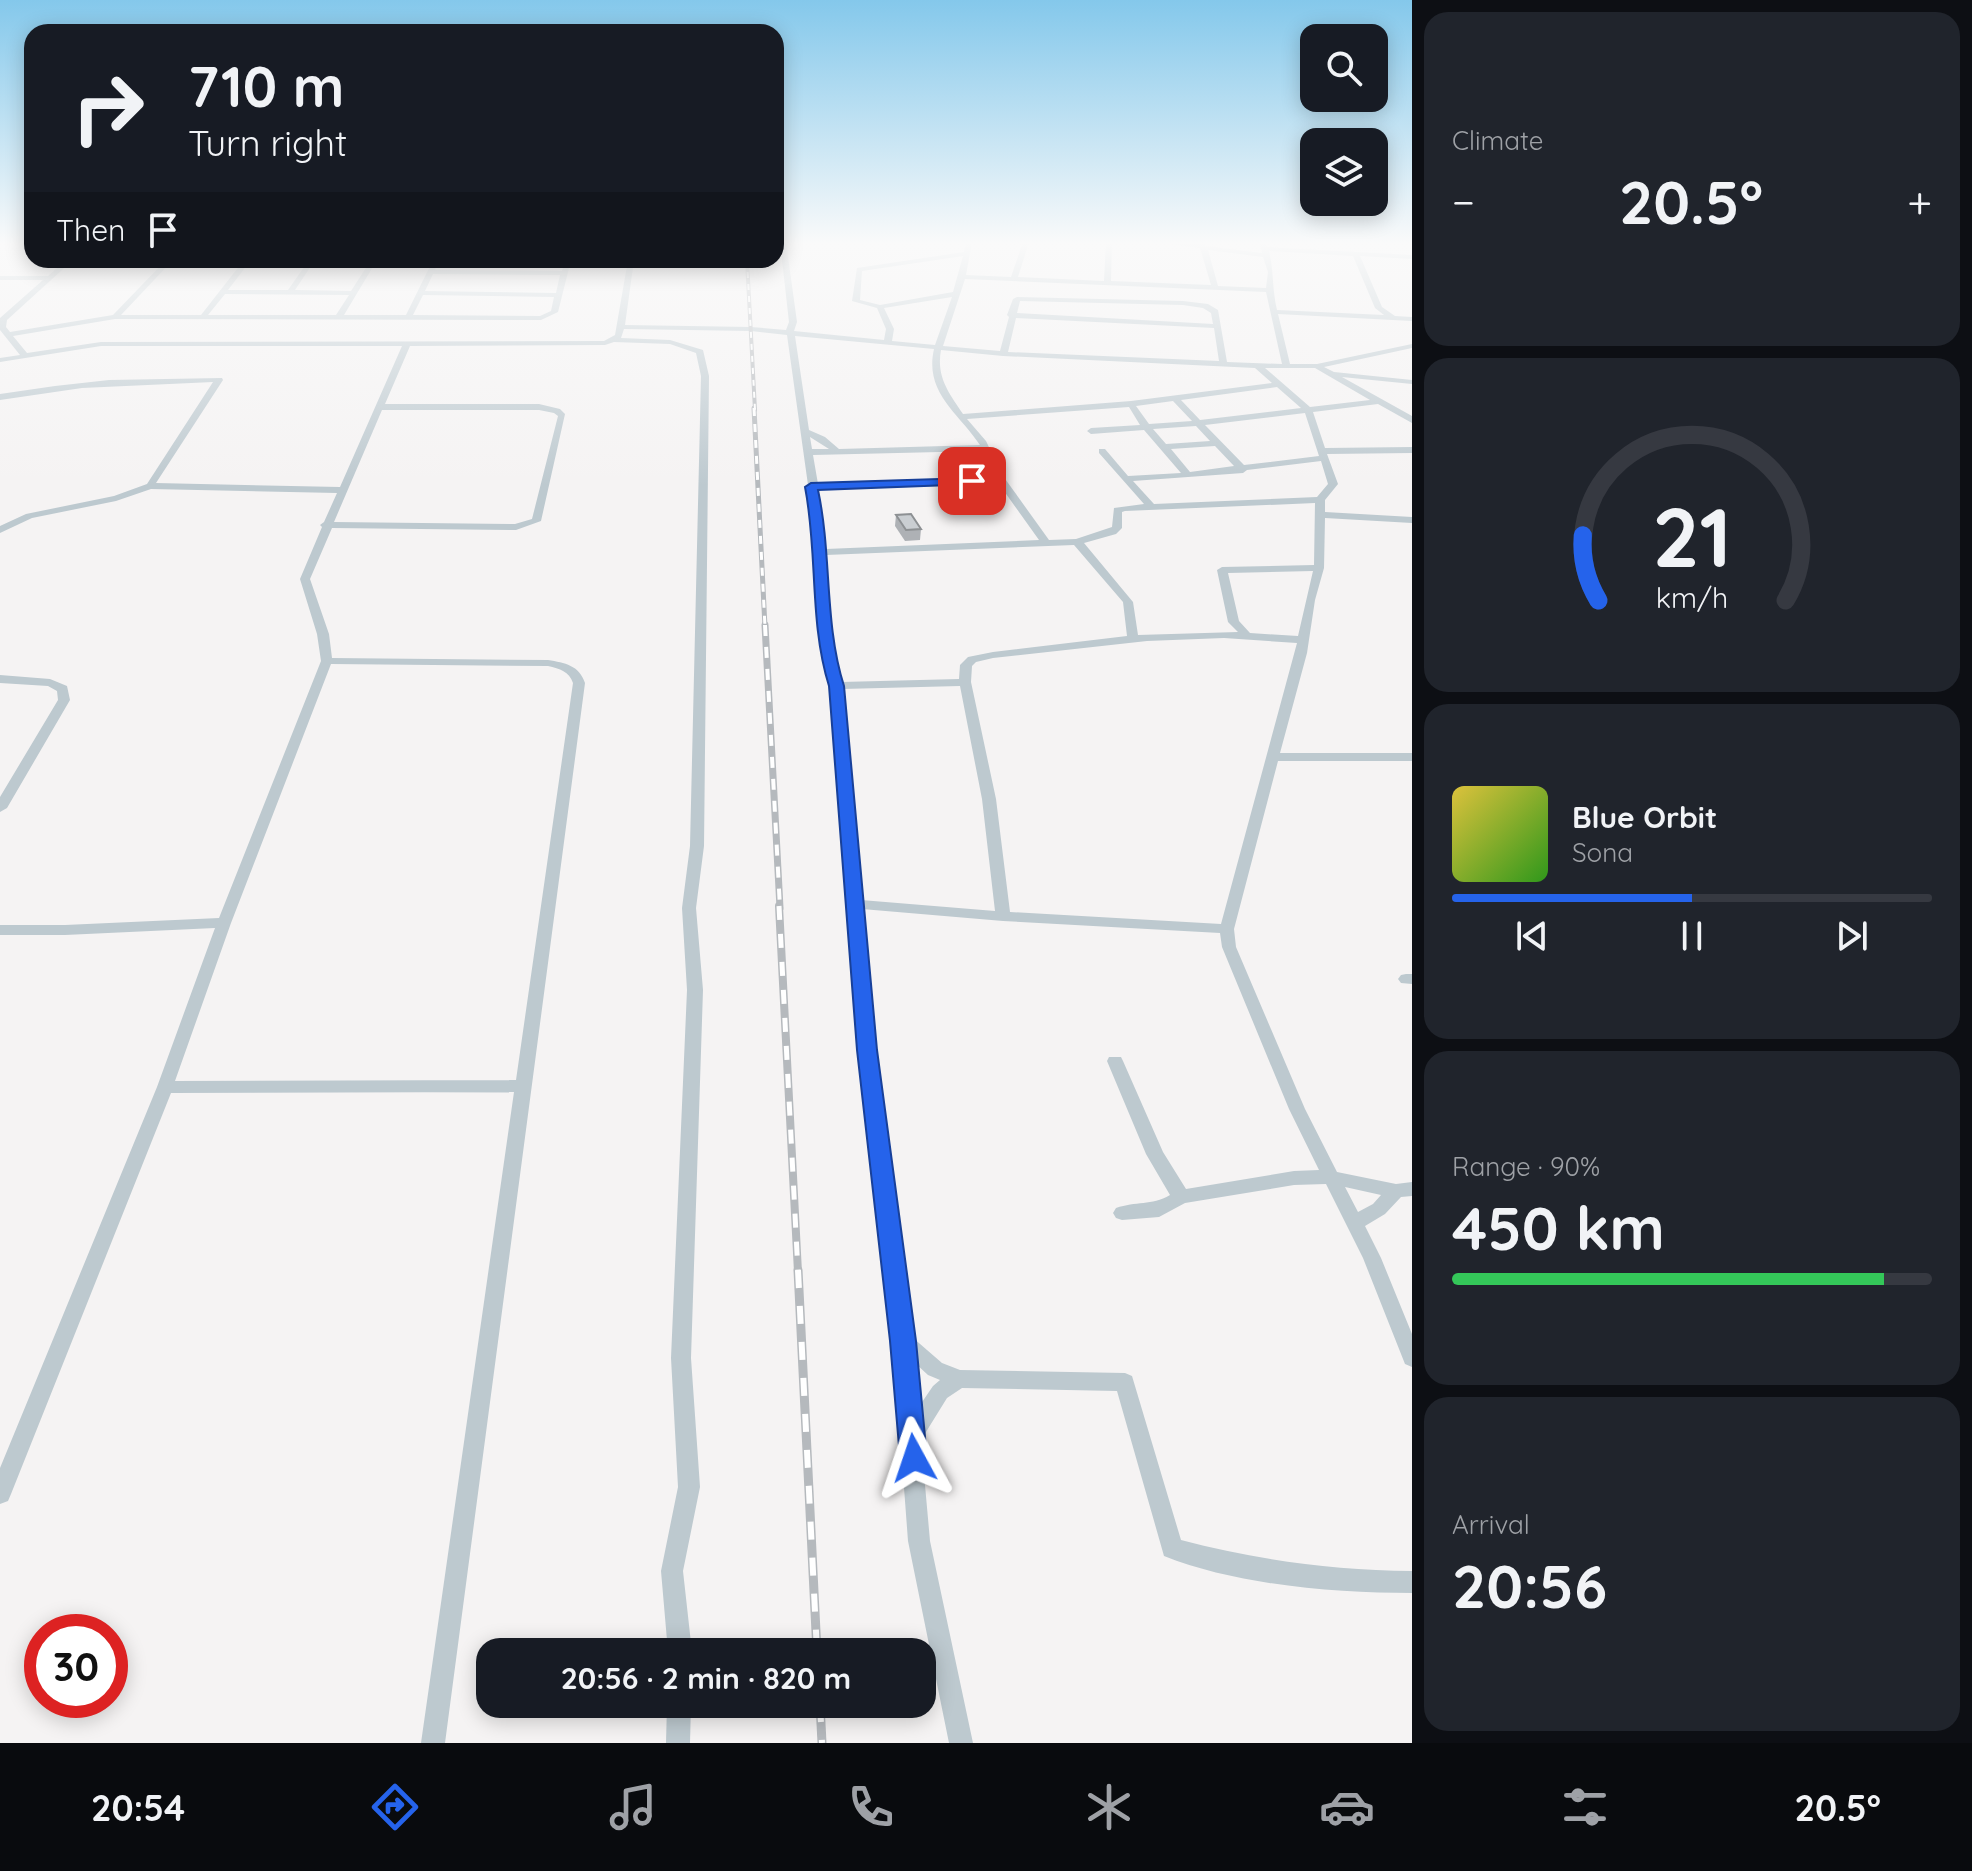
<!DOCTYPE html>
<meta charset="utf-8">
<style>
body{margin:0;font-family:Quicksand,sans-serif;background:#20242c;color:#f1f3f6;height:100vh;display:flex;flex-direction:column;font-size:30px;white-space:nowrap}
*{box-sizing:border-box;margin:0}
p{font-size:26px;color:#9ea1a6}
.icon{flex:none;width:44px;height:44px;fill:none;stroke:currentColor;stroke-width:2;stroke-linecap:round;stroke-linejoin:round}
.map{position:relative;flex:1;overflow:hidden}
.details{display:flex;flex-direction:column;gap:12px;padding:12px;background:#0d0f14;width:560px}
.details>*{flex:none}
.top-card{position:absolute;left:24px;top:24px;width:760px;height:244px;border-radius:24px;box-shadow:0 4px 20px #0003;background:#171b24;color:#f1f3f6;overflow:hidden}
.tools{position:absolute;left:1300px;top:24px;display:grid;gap:16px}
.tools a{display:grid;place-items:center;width:88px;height:88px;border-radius:16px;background:#171b24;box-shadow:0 4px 20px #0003;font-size:40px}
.speed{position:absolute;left:24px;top:1614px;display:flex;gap:16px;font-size:40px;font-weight:700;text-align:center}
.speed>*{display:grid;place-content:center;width:104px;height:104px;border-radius:50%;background:#171b24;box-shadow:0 4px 20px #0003;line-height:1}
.speed .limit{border:12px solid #d22;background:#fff;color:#111}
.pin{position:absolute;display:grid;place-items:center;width:68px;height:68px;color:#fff;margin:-34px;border-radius:16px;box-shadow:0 4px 12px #0006}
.me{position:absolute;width:88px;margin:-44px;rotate:355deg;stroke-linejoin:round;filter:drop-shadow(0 0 6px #0008)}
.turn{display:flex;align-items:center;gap:28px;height:168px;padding:0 32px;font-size:36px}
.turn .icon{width:104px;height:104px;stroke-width:2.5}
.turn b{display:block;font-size:56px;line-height:68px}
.then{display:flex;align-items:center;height:76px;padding:0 32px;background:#0003;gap:16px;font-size:30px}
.big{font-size:60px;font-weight:700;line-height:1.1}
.details .widget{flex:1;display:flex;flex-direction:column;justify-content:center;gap:12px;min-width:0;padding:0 28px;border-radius:24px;background:#20242c}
.details .dial{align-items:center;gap:0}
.dial svg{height:208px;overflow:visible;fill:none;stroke:#363941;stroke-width:7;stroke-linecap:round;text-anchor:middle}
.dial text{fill:#f1f3f6;stroke:none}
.song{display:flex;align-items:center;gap:24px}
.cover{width:96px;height:96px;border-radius:12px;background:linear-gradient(135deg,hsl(50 70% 55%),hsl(110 70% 35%))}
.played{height:8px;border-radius:4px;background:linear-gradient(90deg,#2563eb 50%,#363941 50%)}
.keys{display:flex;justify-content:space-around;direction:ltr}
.heat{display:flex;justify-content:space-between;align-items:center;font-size:44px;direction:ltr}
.charge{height:12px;border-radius:6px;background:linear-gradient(90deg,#34c759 90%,#363941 0)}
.trip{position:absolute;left:476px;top:1638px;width:460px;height:80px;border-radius:24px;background:#171b24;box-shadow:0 4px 20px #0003;font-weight:700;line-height:80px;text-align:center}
.menu{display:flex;height:128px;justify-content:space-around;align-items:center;background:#090b0e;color:#9ea1a6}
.menu .icon{width:56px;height:56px}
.menu .selected{color:#2563eb}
.menu b{font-size:36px;color:#f1f3f6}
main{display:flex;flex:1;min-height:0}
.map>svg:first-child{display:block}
</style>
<main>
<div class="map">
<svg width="1412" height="1743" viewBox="0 0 1412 1743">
<rect width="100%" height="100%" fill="#f5f3f3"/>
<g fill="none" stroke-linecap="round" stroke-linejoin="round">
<g fill="#bdc9cf" fill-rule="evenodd">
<path d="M780,242h6l11,80 -3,9 90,9 2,-11 -9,-21 -25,-7 5,-33 107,-16 2,-10h6l-6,33 45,2 12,-35h6l-11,35 86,4 2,-39h6l-1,39 100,4 -11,-37 -45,-6 48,2 3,2 56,7 -2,-10 6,-1 1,5 145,8v4l-52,-3 22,51 13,9 17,1v4l-134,-7 12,50h27l95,-20v4l-88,19 10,5 78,8v4l-70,-7 70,39v7l-34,-19 -65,8 12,36 87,-1v6l-85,1 11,30 -13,16v12l87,5v6l-87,-5 -1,50 -9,32 -8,53 -27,100h132v8h-134l-44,168 2,18 69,162 32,63 59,12 16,-2v14l-11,1 -16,17 -20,12 16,32 31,76v33l-7,-3 -42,-106 -37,-74 -32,1 -109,18 -26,14 -37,3 -6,-2 -3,-5 3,-5c20,-7 35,-2 54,-13l-24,-41 -39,-93 2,-4h12l2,4 40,91 23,37 108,-18 25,-1 -30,-61 -67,-162 -2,-14 -217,-12 -141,-12 13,141 37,287 30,26 18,7 165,3 7,3 49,164c76,20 152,30 231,31v22c-78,0 -175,-8 -248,-37l-47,-165 -155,-3 -15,10 -26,42 9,101 43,202h-24l-41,-202 -15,-200 -34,-291 -29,-364c-19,-64 -12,-132 -21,-197l-3,-2 2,-2 -21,-150 -36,-4 -127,-2 -3,9 49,2 33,10 6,26 -5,470 -8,62 7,82 -12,368 9,129 -17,84 9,81h-24l-7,-81 17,-84 -7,-129 16,-368 -5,-82 8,-62 11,-470 -5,-23 -26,-9 -56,-2 -9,3 -195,1 -25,58h154l21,5 5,5 -24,107 -25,9 -184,-2 -22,51 19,55 3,24 216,2c17,3 31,5 37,23l-140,1060h-24l93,-651 -343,1 -160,401 -3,7 -8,3v-36l157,-381 58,-159 -150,7h-65v-10h65l154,-7 102,-257 -4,-27 -17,-55 22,-52 -2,-2 4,-3 13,-29 -186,-4 -35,12 -84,17 -32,15v-7l26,-12 88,-18 33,-12 66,-102 -131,6 -82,12v-6l55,-8 54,-6 113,-2 1,2 -67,103 184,4 62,-141h-301l-101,16v-4l20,-3 -20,-25v-12l43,-38h-43v-4h48l18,-16h7l-66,60 -1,7 4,5 103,-17 53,-55h7l-52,55h80l43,-55h7l-23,30h60l21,-30h6l-20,30 56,1 20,-31h6l-33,55h62l27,-55h6l-4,10 127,1 3,-11h6l-13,52 -17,8 -426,-1 -102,17 14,17 74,-11 503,-1 11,-6 13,-75h6l-9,65 126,2 35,3 3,-8zM1208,250l55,7 5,15 -2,16 -48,-2zM1269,251l84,5 22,52 9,7 -107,-5c-5,-21 -3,-38 -8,-59zM963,256l-10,36 -73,13 -20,-5 2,-29zM433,274l127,1 -4,18 -131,-2zM965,279l301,13 16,72 -55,-2 -9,-52 -10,-6 -25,-3 -166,-4 -4,2 -6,16 2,2 -9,34 -57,-5zM225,294l124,1 -13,20h-128zM423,295l131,2 -3,14 -11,5 -127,-1zM952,297l-17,48 -43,-4 2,-12 -10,-21zM1020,301l163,4 20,3 8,5 2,11 -196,-11zM1016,318l198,10 5,33 -211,-9zM795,336l139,13c-10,44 25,64 46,96l-141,4 -14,-12 -16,-7zM941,350l62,6 252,12 17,15 -141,18 -168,13c-14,-21 -27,-37 -22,-64zM1265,368h50l55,32 -60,7zM1277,387l24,21 -101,12 -19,-20zM1173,401l19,20 -43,3 -13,-18zM1129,407l11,18 -49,3 -4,3 4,3 53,-4 37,43 -53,3 -23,-27h-6v4l45,51 -30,4 -2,19 -36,12 -27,1 -46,-64 -17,-35 -19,-22zM382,410h157l15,3 4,3 -26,103 -17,5 -181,-2zM1305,413l14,43 -75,9 -39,-40zM1196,426l14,15 -44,3 -13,-15zM810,437l19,12h-17zM1215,446l19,20 -44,6 -19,-23zM982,451l13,27 -177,6 -5,-29zM1321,461l7,23 -11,13 -163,7 -21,-23 110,-8 4,-3zM999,484l40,56 -213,9 -8,-59zM1315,503l-1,62 -92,2 -5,3 11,52 10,10 -100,3 -5,-33 -49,-59 32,-9 6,-6v-16l3,-1zM1074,545l49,57 4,34 -134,16 -25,5 -8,8 -1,14 -118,3 -8,-26 -7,-101zM1313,571l-15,65 -48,-3 -11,-12 -11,-48zM1224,638l73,5 -76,281 -211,-12 -14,-113 -25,-117 1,-16 4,-4 17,-4 154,-17zM331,664l217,2c12,3 21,5 25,17l-57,397 -341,1 56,-158zM960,686l22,113 13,112 -134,-11 -19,-211zM1345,1187l36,8 -8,9 -15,8zM915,1363l13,12 12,5 -7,6 -15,22z"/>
<polygon points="0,675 50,679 67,686 70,700 7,808 0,812 0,797 58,700 57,691 48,686 0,683"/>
<polygon points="1406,974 1412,974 1412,984 1401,983 1398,979 1401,975"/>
<polygon points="667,1704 691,1704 690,1743 666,1743"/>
</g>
<g stroke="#b5b9bd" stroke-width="4">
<polyline id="rail-far4" points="747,260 755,410"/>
</g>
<g stroke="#b5b9bd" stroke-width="5">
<polyline id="rail-far3" points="754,408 765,627"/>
</g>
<g stroke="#b5b9bd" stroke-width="7">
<polyline id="rail-far2" points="765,625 780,908"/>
</g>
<g stroke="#b5b9bd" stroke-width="8">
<polyline id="rail-far1" points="779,906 798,1272"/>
</g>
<g stroke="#b5b9bd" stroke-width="9">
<g id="rail">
<polyline points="798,1270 817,1652"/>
<polyline points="820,1704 822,1743"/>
</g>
</g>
<use href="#rail-far4" stroke="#fff" stroke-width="2" stroke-dasharray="6" stroke-linecap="butt"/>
<use href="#rail-far3" stroke="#fff" stroke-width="3" stroke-dasharray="8" stroke-linecap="butt"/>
<use href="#rail-far2" stroke="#fff" stroke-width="4" stroke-dasharray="11" stroke-linecap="butt"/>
<use href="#rail-far1" stroke="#fff" stroke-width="5" stroke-dasharray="14" stroke-linecap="butt"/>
<use href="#rail" stroke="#fff" stroke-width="6" stroke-dasharray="18" stroke-linecap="butt"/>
</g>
<polygon fill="#aeb1b5" points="896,515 921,529 920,540 905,541 895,526"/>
<polygon fill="#caced2" stroke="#8d9093" stroke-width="2" points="911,514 921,529 906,530 896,515"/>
<linearGradient id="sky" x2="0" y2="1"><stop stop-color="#84c8eb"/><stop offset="0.5" stop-color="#fafafa"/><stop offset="1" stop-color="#fafafa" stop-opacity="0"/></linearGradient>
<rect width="1412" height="486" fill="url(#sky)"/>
<path fill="#2563eb" stroke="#184099" stroke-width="2" d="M972,478l4,1v5l-158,6c14,65 6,133 26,196l33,364 39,291 11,117 -4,9 -9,3 -10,-3 -4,-9 -10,-117 -33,-291 -28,-364c-20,-64 -11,-133 -24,-199l6,-4z"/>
</svg>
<div class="tools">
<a><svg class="icon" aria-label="search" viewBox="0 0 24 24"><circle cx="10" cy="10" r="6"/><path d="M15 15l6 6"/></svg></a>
<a><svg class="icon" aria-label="layers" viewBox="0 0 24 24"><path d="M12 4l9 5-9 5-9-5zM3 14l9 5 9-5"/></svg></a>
</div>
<div class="speed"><div class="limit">30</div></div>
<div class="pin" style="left:972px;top:481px;background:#d93025"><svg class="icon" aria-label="arrive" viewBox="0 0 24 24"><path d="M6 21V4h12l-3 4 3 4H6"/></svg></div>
<svg class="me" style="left:914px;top:1458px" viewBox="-20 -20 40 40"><path d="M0-17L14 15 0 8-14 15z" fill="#2563eb" stroke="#fff" stroke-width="4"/></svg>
<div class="trip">20:56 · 2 min · 820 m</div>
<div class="top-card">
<div class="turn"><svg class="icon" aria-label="right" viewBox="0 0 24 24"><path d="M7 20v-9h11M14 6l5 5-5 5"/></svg><div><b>710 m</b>Turn right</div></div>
<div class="then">Then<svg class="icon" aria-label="arrive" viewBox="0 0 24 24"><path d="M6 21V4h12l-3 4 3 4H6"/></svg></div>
</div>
</div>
<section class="details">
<div class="widget"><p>Climate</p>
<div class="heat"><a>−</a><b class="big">20.5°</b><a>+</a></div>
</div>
<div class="widget dial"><svg viewBox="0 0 100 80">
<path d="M14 69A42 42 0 1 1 86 69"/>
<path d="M14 69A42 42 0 0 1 8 44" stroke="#2563eb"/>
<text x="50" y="56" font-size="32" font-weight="700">21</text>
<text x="50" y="72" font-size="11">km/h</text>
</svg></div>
<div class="widget">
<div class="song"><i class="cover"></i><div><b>Blue Orbit</b><p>Sona</p></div></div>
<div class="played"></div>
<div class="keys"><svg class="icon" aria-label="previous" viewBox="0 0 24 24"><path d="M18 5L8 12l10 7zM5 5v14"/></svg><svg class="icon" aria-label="pause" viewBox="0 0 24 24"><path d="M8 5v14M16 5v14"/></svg><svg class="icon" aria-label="next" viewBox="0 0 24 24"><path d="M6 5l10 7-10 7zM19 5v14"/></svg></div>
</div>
<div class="widget"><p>Range · 90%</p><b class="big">450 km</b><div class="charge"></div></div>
<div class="widget"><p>Arrival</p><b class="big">20:56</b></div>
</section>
</main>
<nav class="menu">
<b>20:54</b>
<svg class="icon selected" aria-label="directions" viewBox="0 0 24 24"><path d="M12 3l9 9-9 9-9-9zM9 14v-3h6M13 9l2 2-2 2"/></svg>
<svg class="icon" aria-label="music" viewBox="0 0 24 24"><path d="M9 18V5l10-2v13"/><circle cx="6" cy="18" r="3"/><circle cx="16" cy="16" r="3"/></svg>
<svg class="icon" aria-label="phone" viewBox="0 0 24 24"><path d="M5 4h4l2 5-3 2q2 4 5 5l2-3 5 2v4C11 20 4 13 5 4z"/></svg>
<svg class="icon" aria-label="climate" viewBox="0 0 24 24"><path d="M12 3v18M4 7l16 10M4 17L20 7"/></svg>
<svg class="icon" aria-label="car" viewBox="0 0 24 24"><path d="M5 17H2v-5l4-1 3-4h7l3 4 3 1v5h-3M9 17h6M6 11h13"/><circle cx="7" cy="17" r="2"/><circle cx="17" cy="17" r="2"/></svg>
<svg class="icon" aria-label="filters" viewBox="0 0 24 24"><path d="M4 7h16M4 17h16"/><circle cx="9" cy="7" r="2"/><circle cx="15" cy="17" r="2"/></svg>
<b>20.5°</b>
</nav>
